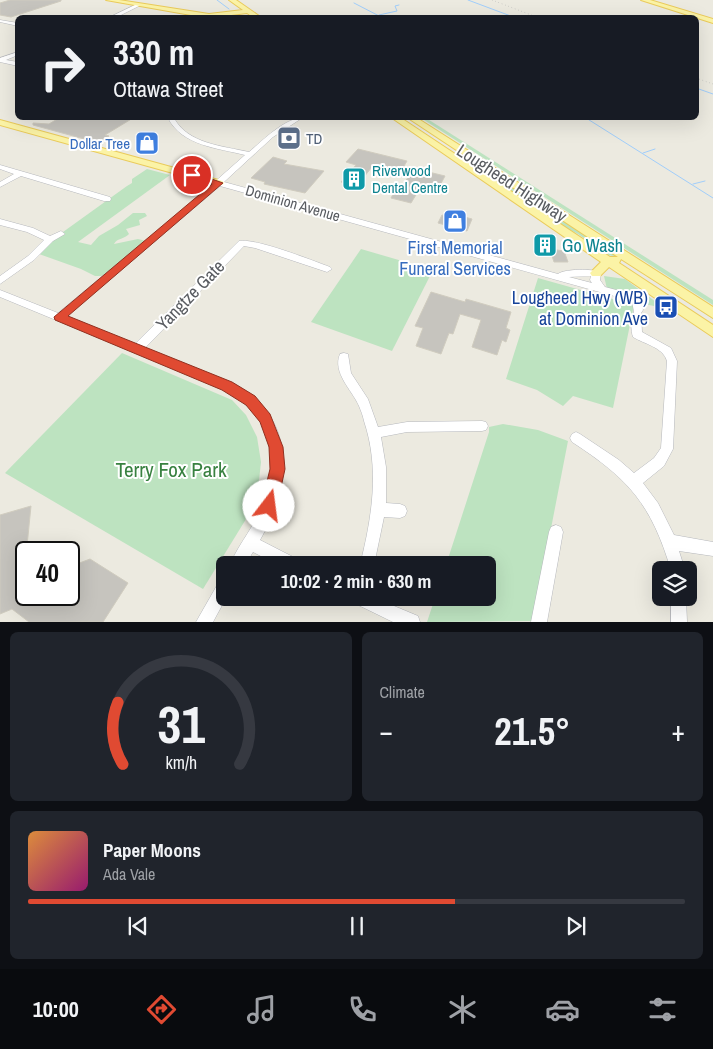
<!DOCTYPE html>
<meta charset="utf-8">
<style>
body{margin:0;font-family:"Archivo Narrow",sans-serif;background:#20242c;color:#f1f3f6;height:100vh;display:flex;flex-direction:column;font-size:19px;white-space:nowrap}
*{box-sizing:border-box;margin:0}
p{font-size:16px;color:#9ea1a6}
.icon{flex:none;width:28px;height:28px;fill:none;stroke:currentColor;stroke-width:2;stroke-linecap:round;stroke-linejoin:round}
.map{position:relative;height:622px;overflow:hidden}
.details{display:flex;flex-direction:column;gap:10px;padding:10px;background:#0d0f14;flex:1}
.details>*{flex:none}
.guide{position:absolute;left:15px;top:15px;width:684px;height:105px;border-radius:8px;box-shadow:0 5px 20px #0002;background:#171b24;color:#f1f3f6;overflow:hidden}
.buttons{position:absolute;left:652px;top:561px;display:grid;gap:10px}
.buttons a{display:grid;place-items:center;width:45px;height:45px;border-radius:8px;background:#171b24;box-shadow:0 5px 20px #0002;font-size:25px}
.speed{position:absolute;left:15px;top:541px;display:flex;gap:10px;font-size:25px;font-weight:700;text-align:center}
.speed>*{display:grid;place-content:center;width:65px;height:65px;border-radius:50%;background:#171b24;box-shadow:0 5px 20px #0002;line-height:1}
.speed .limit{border:2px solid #111;border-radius:8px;background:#fff;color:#111}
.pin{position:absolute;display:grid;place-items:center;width:42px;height:42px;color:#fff;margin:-21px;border:2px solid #fff;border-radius:50%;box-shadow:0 1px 5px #0007}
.me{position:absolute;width:55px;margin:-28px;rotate:15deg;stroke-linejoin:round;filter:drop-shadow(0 0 4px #0008)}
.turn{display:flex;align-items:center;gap:18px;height:105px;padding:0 15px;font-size:22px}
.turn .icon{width:65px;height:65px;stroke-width:2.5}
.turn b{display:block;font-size:35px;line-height:42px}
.big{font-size:38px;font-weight:800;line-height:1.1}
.details .card{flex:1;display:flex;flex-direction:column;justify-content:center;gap:8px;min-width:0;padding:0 18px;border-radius:8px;background:#20242c}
.details .dial{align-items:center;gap:0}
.dial svg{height:130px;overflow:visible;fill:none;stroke:#363941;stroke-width:7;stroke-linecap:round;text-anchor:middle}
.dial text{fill:#f1f3f6;stroke:none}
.song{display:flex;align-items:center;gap:15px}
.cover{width:60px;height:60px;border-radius:8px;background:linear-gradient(135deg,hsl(30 70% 55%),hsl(320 70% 35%))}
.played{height:5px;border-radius:2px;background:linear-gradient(90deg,#e04a32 65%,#363941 65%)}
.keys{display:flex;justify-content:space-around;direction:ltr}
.heat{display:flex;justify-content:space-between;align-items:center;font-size:28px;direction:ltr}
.details .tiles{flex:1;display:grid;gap:10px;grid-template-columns:1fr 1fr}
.card:last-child{grid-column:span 2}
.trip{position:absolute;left:216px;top:556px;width:280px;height:50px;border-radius:8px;background:#171b24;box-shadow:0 5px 20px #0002;font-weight:800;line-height:50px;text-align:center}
.menu{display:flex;height:80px;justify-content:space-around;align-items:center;background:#090b0e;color:#9ea1a6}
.menu .icon{width:35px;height:35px}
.menu .active{color:#e04a32}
.menu b{font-size:22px;color:#f1f3f6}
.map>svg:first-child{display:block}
</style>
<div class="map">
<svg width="713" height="622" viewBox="0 0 713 622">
<rect width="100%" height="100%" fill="#eceae0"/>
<g fill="#bde3c0">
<polygon points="421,118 426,118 713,300 713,305"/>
<path d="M461,153c20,13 40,29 62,39l190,124v3l-94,-62 -11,-2 -30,-21 -17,-9 -105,-70z"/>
<path d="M147,169l23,6 -92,67 13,3 8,-9 19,-11 15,-12h12l2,3 -8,4 1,5 -14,4 3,5c-4,5 -12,4 -15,10l24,-5 8,2 -38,32 -7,3h-6l-14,-7 -42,-15 14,-15 10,-4v-3l64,-46 5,-3v-4z"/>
<polygon points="361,249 433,270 392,351 311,322"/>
<polygon points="604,276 625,279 664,308 644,304 638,297 607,289"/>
<polygon points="538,278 634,305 613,408 573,396 563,406 537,390 506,379"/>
<polygon points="122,353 232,400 246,415 257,437 261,462 258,490 251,511 203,589 5,473"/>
<polygon points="503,424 538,430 568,441 533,621 427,622 435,598 488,598 488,565 446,565 489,432 489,427"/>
</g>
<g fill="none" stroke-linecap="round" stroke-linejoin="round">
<g stroke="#a1cefb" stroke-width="1">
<polyline points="217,0 229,9"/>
<polyline points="468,0 516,18"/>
<polyline points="354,3 383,18"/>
<polyline points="379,15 397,11 395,6 399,5"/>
<polyline points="416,18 423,16"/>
<polyline points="696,88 713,94"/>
<polyline points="586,118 713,198"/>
<polyline points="643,153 655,149"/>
<polyline points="693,184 705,181"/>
</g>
</g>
<g fill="#c6c4be" stroke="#d0ccbf">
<polygon points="10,0 61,0 61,1 11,17 0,15 0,3"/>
<polygon points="59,118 133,118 105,135 109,136 99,143 33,125 33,123 49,124"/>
<polygon points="358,149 407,161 404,166 445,176 438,189 422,185 411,203 391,198 395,191 398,192 409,176 372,167 359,183 357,182 354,185 341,182 356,165 346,162"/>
<polygon points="273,157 287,161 284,164 324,171 305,193 264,184 265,182 251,178"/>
<polygon points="449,213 472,219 467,231 438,223 442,215 448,216"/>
<polygon points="537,236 557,250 564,251 568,262 554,262 551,253 534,240"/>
<polygon points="431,292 465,302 466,299 511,312 506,328 510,330 506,342 502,340 497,355 472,347 481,320 460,314 453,334 449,333 441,354 416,346 423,328 415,326"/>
<polygon points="31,506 26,556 26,595 69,595 69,567 90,559 128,583 103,622 29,622 12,609 0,614 0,515"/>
</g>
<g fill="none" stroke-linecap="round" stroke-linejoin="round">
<g stroke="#b6b8bd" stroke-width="1">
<g id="minor">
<polygon points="137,4 141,5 115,18 108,18"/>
<polygon points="0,20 18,23 18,26 0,22"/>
<polygon points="18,52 18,55 6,60 18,62 18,66 0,62 0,58"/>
<path d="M168,118h6c14,26 49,28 75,34 13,-11 36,-34 53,-34l-29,19 -49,45 334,92c5,-5 37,-6 43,-1l-1,7 5,7 34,9 4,14 -2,3 1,19 29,16 6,13 -4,88 -9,17 -21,17 15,20 16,32 39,7v14l-34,-5 6,19h-14c-20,-66 -42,-91 -99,-128l-2,-4 2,-4 4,-2 4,2 39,26 15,13 20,-15 7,-10 6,-87c-4,-14 -23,-17 -34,-24 -2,-6 -3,-20 1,-25l-2,-11 -412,-115 -153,130 68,28 104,-103c17,-3 72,19 91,26l2,2 -5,3 -72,-24 -11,-2 -99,102c20,8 40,16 60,24 15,6 32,12 45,22 48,39 37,99 10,146l39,20 2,5h-23l-25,-13 -8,13h-15c7,-18 20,-33 28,-50 16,-31 19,-75 -4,-102 -9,-10 -20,-17 -31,-24l-223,-92v-7l58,23 134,-111 53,-47c-27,-7 -63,-9 -77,-37zM591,276l-1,4 2,3 -23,-6z"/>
<polygon points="0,165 110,197 111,199 110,201 104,201 21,176 0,187 0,182 14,174 0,169"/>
<polygon points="0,219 33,228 50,236 61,231 65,234 53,241 34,260 0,284 0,276 28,256 44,240 27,232 0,225"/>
<path d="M344,353l4,1 3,19 17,26 10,28 29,-5 75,-1 4,1 2,4 -2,4 -4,1 -75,1 -26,5 5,30v36l14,1 5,2 2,5 -2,5 -5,2 -16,-1 -10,48h-14c12,-48 20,-96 4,-144 -1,-5 -3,-10 -5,-15 -7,-16 -27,-33 -19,-52z"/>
<polygon points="556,525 561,527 563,532 547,622 531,622 549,532 551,527"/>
<polygon points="225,577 225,598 226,598 213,622 196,622 220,580"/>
<polygon points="351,598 375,598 418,616 420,622 393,622 354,603"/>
<polygon points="671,598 686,598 687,622 671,622"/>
</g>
</g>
<g stroke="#eacb5b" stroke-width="2">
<g id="major">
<polygon points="106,0 119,0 209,14 243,10 229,0 236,0 262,18 254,18 247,13 208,18"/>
<polygon points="641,0 650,0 713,19 713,23"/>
<polygon points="392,118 401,118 610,257 618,257 408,118 417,118 713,307 713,318 621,259 619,263 713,325 713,337 609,267 600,276 592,276 590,273 601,262"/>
<polygon points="0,120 222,181 224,183 222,185 216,185 0,125"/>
</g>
</g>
<use href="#minor" fill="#fff" fill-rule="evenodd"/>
<use href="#major" fill="#fbf3a6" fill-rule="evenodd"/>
<g stroke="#b2b3b3" stroke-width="1" stroke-dasharray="0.5 3" stroke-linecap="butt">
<polyline points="492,0 539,18"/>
<polyline points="696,78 713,84"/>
</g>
</g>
<polygon fill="#e04a32" stroke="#923020" points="189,173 195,173 223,183 68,316 232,382 255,396 270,414 283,447 285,469 277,506 275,511 269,513 264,511 261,506 270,469 269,447 260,422 246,405 222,390 55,320 54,317 212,184 189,177"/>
<defs>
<g id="bank-square" transform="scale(1.25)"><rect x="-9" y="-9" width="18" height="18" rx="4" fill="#5c6f8a" stroke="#fff"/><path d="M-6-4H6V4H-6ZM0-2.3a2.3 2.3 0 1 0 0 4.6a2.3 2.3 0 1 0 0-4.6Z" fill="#fff"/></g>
<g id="shop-square" transform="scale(1.25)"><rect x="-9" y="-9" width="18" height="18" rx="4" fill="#3f7fe0" stroke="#fff"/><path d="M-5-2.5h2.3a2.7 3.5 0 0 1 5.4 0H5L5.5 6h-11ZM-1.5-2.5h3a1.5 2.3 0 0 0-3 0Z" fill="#fff"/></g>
<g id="building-square" transform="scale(1.25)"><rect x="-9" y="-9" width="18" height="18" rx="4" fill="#0f9aa8" stroke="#fff"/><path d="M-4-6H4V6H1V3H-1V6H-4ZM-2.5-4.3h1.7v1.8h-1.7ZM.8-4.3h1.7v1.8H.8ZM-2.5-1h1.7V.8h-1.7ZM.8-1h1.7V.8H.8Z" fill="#fff"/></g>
<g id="bus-square" transform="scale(1.25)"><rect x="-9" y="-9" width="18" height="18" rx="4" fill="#1a4fb4" stroke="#fff"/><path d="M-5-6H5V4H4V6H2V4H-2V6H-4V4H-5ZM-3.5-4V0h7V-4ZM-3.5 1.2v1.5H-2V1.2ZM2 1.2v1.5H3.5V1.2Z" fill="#fff"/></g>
</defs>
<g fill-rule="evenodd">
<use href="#bank-square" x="289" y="138"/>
<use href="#shop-square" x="147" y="143"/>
<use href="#building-square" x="354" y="179"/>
<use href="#shop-square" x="455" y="221"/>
<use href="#building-square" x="545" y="245"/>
<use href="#bus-square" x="666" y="307"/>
</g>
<g text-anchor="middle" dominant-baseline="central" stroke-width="4" stroke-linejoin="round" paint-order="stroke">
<g font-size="15" fill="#4e5e75" stroke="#fff" text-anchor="start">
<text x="306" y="138">TD</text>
</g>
<g font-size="15" fill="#366cbe" stroke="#fff" text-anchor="end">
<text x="130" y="143">Dollar Tree</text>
</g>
<g font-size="15" fill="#0d838f" stroke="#fff" text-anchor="start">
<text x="372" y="170">Riverwood<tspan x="372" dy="17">Dental Centre</tspan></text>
</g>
<g font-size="15" fill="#595c61" stroke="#fff">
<text transform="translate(293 203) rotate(16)">Dominion Avenue</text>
</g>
<g font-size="18" fill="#595c61" stroke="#fff">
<text transform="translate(512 183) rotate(33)">Lougheed Highway</text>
<text transform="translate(190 295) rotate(-46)">Yangtze Gate</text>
</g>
<g font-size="18" fill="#0d838f" stroke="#fff" text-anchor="start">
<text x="562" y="245">Go Wash</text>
</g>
<g font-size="18" fill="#366cbe" stroke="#fff">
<text x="455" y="247">First Memorial<tspan x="455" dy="21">Funeral Services</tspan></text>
</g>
<g font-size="18" fill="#164399" stroke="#fff" text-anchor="end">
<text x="648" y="297">Lougheed Hwy (WB)<tspan x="648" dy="21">at Dominion Ave</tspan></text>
</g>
<g font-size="21" fill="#388140" stroke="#fff">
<text x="171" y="469">Terry Fox Park</text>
</g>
</g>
</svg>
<div class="buttons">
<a><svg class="icon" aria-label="layers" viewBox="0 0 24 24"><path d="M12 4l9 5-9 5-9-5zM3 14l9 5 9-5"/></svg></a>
</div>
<div class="speed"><div class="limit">40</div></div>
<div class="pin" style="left:192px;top:175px;background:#d93025"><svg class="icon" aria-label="arrive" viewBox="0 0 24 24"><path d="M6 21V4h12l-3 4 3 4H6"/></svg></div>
<svg class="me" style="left:269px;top:506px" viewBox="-20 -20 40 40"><circle r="19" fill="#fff"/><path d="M0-13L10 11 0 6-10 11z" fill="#e04a32"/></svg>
<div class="trip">10:02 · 2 min · 630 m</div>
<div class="guide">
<div class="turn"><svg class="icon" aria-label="right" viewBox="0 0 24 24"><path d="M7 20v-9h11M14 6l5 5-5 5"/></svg><div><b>330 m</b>Ottawa Street</div></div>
</div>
</div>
<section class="details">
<div class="tiles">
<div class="card dial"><svg viewBox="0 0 100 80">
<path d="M14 69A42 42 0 1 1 86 69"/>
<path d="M14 69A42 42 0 0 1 11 31" stroke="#e04a32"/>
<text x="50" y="56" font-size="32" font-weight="700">31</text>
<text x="50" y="72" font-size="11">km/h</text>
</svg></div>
<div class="card"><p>Climate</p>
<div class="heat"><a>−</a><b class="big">21.5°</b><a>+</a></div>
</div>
<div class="card">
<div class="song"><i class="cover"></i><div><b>Paper Moons</b><p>Ada Vale</p></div></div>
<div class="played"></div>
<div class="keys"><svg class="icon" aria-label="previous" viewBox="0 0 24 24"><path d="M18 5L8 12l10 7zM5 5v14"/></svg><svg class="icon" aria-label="pause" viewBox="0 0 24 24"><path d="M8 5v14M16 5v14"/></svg><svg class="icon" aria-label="next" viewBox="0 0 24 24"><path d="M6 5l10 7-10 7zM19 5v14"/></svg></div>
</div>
</div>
</section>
<nav class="menu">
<b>10:00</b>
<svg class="icon active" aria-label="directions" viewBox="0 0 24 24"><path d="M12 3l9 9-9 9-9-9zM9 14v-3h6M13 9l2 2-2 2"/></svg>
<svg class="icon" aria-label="music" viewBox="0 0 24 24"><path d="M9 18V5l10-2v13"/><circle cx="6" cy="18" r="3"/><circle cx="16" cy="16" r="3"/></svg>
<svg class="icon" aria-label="phone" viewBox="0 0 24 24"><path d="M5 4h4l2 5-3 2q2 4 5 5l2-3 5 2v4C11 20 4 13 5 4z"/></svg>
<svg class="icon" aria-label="climate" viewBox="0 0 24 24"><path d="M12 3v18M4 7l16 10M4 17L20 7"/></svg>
<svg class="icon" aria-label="car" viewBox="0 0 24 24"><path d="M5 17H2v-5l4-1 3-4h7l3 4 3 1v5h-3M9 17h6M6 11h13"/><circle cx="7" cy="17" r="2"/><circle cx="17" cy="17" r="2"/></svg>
<svg class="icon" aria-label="filters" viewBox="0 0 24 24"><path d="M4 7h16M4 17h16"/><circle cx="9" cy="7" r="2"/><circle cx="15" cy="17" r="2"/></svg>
</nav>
